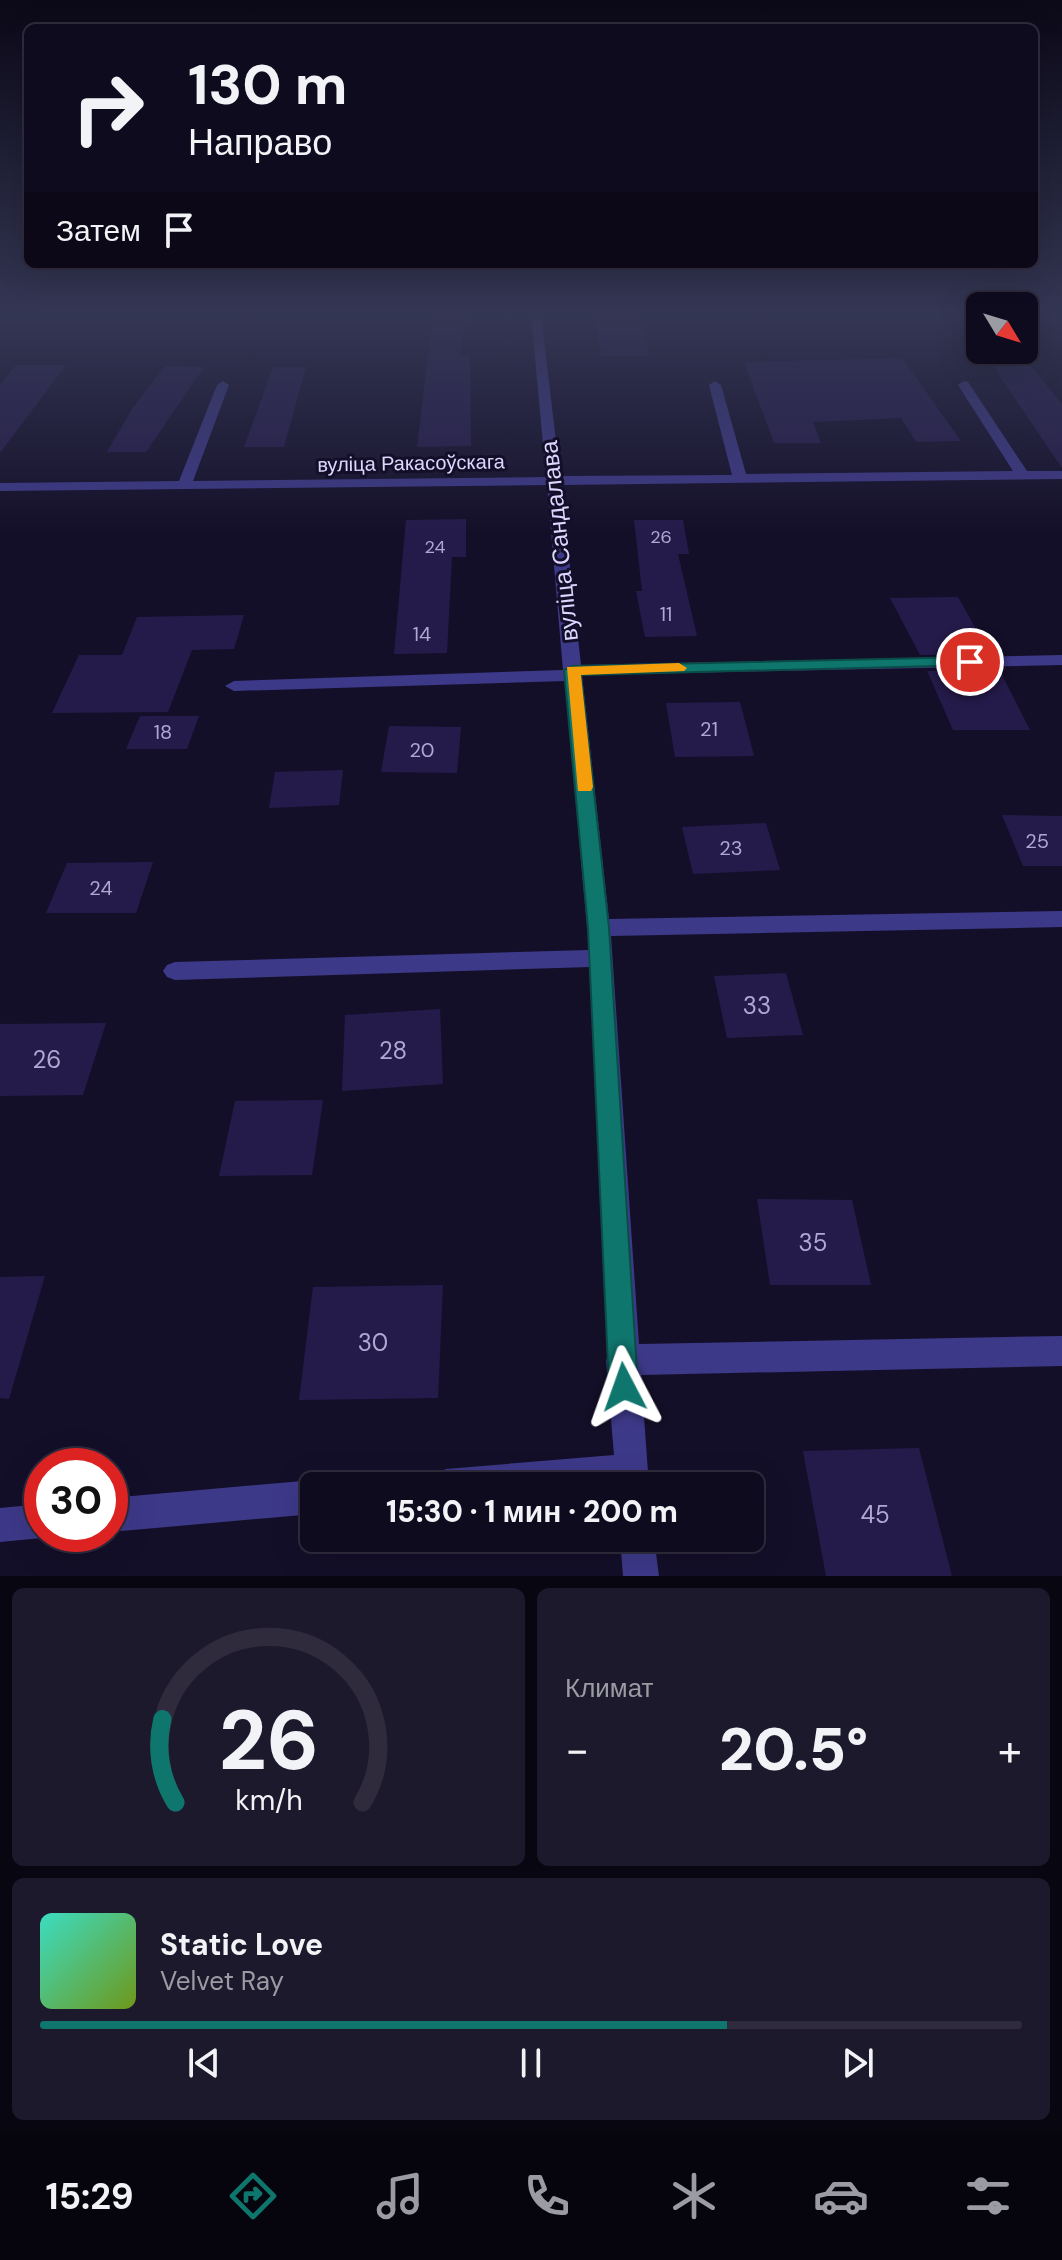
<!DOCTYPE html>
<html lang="ru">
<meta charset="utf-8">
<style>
body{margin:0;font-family:"DM Sans",sans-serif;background:#1d192c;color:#f1f3f6;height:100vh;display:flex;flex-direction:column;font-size:30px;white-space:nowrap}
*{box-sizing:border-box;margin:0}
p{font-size:26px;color:#9b9ba4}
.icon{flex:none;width:44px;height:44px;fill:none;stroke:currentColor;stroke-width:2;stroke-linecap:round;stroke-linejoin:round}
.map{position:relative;height:1576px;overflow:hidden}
.details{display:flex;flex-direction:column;gap:12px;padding:12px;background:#080611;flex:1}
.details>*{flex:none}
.banner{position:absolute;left:24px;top:24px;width:1014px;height:244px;border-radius:12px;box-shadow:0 8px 32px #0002,0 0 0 2px #2f2b3d;background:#0f0b1f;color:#f1f3f6;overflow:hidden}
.needle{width:52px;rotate:128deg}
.fabs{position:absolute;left:966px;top:292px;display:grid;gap:16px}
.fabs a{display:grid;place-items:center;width:72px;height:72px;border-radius:12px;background:#0f0b1f;box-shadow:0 8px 32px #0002,0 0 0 2px #2f2b3d;font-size:40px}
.speed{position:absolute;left:24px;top:1448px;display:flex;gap:16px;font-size:40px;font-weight:700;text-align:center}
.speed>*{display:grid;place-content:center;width:104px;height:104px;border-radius:50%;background:#0f0b1f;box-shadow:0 8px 32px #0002,0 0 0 2px #2f2b3d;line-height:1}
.speed .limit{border:12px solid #d22;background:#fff;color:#111}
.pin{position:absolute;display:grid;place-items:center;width:68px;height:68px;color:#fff;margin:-34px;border:4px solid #fff;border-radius:50%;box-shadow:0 2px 8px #0007}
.me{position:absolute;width:88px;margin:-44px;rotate:356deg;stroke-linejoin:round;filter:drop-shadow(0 0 6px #0008)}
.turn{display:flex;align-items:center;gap:28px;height:168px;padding:0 32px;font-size:36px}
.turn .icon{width:104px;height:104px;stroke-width:2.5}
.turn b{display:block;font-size:56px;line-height:68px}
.then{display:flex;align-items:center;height:76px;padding:0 32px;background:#0003;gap:16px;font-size:30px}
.big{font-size:60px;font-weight:800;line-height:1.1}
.details .tile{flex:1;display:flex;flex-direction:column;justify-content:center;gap:12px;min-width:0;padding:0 28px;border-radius:12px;background:#1d192c}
.details .dial{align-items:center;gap:0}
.dial svg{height:208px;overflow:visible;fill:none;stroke:#2f2b3d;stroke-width:7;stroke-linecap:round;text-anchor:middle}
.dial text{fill:#f1f3f6;stroke:none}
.song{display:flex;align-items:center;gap:24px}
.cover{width:96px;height:96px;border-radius:12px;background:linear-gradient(135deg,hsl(170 70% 55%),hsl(80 70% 35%))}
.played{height:8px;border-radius:4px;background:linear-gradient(90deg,#0f766e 70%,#2f2b3d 70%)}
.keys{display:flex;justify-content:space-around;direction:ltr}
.heat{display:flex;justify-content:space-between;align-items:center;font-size:44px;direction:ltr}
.details .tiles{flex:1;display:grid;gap:12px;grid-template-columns:1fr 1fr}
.tile:last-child{grid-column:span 2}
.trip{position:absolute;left:300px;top:1472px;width:464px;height:80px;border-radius:12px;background:#0f0b1f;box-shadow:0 8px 32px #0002,0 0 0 2px #2f2b3d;font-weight:800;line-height:80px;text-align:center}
.tab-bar{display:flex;height:128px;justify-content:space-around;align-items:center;background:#06040c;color:#9b9ba4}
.tab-bar .icon{width:56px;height:56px}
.tab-bar .selected{color:#0f766e}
.tab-bar b{font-size:36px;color:#f1f3f6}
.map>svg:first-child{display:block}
</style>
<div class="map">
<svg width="1062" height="1576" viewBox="0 0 1062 1576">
<rect width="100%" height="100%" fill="#140f29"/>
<g fill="#251b4b">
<polygon points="433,314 467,314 460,355 470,355 471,446 417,447"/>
<polygon points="595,314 639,314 649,356 601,356"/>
<polygon points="902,358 961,441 916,442 901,418 813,422 821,443 774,443 744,362"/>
<polygon points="989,360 1026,360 1062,404 1062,468"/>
<polygon points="16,365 66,365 0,453 0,385"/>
<polygon points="165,366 204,367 146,452 107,452 132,409"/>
<polygon points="273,367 306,367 284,447 244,447"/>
<polygon points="466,519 466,557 452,557 447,653 394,654 406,520"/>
<polygon points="634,520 683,520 689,554 678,554 697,636 645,637 636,591 642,591"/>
<polygon points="958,597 990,654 920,655 890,598"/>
<polygon points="244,615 234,649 192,650 168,712 52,713 79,655 122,655 137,617"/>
<polygon points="999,669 1030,730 953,730 927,671"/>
<polygon points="740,702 754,756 675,757 666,703"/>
<polygon points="140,716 199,716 187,749 126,749"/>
<polygon points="389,726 461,727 457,773 381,772"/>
<polygon points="343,770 339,805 269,808 275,772"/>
<polygon points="1002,815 1062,816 1062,866 1023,866"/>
<polygon points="766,823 780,870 693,874 682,827"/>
<polygon points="153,862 136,913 46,913 67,863"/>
<polygon points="786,973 803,1035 727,1038 714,976"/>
<polygon points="440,1009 443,1084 342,1091 345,1015"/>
<polygon points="106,1023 83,1095 0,1096 0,1024"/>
<polygon points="323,1100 312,1175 219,1176 235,1101"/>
<polygon points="757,1199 852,1200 871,1285 770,1285"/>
<polygon points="45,1276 9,1399 0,1398 0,1277"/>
<polygon points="443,1285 438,1398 299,1400 313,1287"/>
<polygon points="919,1448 952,1576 826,1576 803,1451"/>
</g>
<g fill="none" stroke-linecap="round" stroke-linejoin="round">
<g fill="#3d3989" fill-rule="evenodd">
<polygon points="531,314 541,314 560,476 732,475 709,385 715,381 721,385 746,474 1013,471 958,385 964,381 968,382 1027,471 1062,471 1062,479 561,485 581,665 1062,655 1062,665 582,675 609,919 1062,911 1062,927 611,936 639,1344 1062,1336 1062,1366 641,1375 649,1486 429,1486 434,1474 446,1469 614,1455 606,1360 609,1355 590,967 175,980 167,977 163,971 167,965 175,962 589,950 565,681 234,691 225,686 234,681 563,670 547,485 0,491 0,483 179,481 217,385 223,381 229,385 193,481 546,477"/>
<polygon points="314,1480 326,1486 314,1486 314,1514 110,1532 110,1498"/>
<polygon points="42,1504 42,1534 52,1534 42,1538 0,1542 0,1508"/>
<polygon points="620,1538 654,1538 659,1576 623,1576"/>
</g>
</g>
<linearGradient id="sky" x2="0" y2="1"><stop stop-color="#0b0817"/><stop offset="0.59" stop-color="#343754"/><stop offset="1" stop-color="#343754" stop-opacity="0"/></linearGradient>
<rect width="1062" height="534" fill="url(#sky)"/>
<polygon fill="#0f766e" stroke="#0a4d48" stroke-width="2" points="970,657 978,662 976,665 581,675 609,928 638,1387 634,1397 624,1402 614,1397 609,1387 588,928 564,670 572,666"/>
<polygon fill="#f59e0b" points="679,663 687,668 684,671 581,675 593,787 591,791 578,791 567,667"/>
<g text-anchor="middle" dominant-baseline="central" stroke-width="6" stroke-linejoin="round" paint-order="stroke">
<g font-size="18" fill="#afa8d2">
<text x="661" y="537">26</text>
<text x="435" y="547">24</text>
</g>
<g font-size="20" fill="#ddd7ff" stroke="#140f29">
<text transform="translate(411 463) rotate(-1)">вуліца Ракасоўскага</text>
</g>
<g font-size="20" fill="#afa8d2">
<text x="666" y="614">11</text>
<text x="422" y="634">14</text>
<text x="709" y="729">21</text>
<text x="163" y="732">18</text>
<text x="422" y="750">20</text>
<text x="1037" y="841">25</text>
<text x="731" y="848">23</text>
<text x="101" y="888">24</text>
</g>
<g font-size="24" fill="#ddd7ff" stroke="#140f29">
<text transform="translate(559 541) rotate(-96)">вуліца Сандалава</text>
</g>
<g font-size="24" fill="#afa8d2">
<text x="757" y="1005">33</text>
<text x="393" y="1050">28</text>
<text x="47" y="1059">26</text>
<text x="813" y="1242">35</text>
<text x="373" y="1342">30</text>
<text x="875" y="1514">45</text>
</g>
</g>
</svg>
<div class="fabs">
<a><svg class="needle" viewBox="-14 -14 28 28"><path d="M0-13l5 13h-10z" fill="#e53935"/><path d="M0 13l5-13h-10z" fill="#9b9ba4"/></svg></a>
</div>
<div class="speed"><div class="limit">30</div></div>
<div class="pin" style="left:970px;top:662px;background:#d93025"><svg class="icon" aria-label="arrive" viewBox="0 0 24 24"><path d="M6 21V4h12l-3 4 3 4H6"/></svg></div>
<svg class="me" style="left:624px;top:1387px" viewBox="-20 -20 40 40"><path d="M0-17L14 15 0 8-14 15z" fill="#0f766e" stroke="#fff" stroke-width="4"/></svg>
<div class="trip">15:30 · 1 мин · 200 m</div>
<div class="banner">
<div class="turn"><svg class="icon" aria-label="right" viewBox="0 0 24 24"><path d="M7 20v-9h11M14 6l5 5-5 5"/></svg><div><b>130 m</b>Направо</div></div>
<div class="then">Затем<svg class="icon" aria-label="arrive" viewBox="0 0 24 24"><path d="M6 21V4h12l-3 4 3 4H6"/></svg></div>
</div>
</div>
<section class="details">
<div class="tiles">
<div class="tile dial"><svg viewBox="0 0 100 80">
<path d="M14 69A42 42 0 1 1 86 69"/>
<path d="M14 69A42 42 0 0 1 9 37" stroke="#0f766e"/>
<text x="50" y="56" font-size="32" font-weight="700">26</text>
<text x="50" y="72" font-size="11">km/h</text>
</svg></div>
<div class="tile"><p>Климат</p>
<div class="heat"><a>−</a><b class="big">20.5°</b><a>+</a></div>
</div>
<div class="tile">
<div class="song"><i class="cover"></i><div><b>Static Love</b><p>Velvet Ray</p></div></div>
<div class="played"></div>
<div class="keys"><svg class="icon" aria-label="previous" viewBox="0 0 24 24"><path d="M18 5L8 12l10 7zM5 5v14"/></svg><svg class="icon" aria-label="pause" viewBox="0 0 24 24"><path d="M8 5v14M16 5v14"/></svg><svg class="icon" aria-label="next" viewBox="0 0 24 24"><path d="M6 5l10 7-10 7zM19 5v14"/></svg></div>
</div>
</div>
</section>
<nav class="tab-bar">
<b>15:29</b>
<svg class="icon selected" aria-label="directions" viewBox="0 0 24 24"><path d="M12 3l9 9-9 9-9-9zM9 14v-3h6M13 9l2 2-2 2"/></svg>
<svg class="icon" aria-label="music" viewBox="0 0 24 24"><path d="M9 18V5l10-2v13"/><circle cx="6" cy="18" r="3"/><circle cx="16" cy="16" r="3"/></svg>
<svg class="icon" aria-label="phone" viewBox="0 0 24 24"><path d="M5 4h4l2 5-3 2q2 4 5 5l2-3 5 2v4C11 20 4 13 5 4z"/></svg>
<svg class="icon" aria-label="climate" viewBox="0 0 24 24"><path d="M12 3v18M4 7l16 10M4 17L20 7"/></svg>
<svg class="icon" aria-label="car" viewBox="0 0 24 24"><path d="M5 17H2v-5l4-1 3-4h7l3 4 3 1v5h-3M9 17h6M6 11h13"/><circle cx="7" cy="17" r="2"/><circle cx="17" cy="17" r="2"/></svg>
<svg class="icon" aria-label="filters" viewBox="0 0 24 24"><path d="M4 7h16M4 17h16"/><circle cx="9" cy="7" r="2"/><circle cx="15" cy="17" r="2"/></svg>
</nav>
